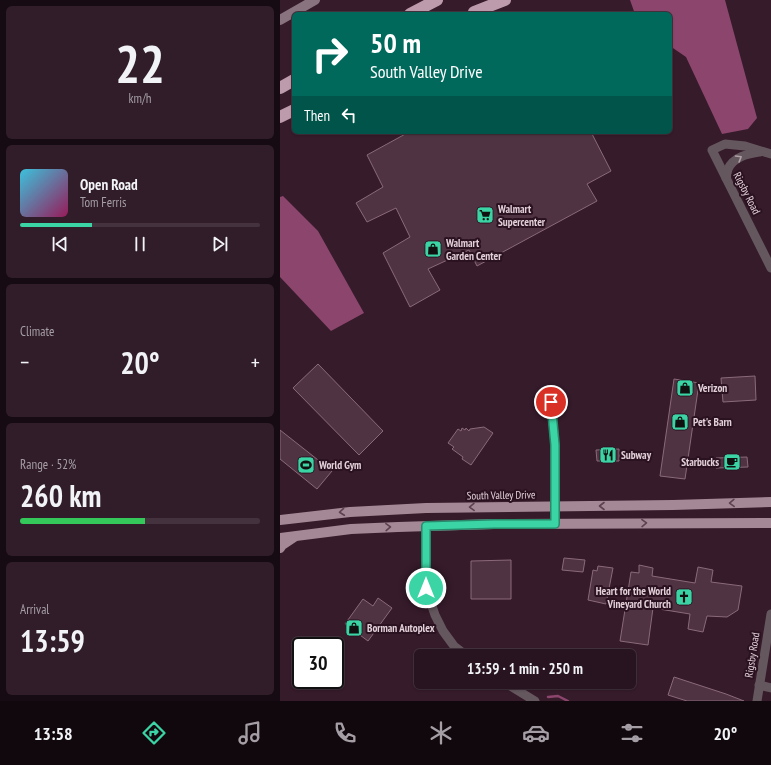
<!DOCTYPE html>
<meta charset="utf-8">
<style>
body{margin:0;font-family:"PT Sans Narrow",sans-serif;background:#301d29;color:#f1f3f6;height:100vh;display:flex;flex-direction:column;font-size:15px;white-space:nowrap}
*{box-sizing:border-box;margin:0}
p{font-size:13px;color:#a59ea5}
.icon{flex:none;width:22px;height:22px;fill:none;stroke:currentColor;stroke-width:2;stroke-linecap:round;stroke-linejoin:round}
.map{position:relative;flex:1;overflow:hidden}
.details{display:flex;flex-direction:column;gap:6px;padding:6px;background:#160b12;width:280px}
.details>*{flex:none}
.top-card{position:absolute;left:12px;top:12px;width:380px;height:122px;border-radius:6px;box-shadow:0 1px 3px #0004,0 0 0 1px #44333e;background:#00695c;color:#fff;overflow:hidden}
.speed{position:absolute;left:12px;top:637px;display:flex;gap:8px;font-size:20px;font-weight:700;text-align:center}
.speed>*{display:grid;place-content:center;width:52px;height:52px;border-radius:50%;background:#281420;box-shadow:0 1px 3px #0004,0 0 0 1px #44333e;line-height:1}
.speed .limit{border:2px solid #111;border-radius:6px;background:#fff;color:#111}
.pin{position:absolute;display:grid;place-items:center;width:34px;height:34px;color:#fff;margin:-17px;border:2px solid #fff;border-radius:50%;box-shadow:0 1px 4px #0007}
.me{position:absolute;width:44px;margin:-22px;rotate:0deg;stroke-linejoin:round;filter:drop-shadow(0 0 3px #0008)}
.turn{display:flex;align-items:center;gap:14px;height:84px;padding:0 12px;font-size:18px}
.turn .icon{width:52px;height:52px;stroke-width:2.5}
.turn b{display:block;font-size:28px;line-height:34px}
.then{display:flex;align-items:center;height:38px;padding:0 12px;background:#0003;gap:8px;font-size:15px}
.big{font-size:30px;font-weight:700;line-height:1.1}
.details .widget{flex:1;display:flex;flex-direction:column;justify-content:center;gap:6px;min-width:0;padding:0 14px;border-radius:6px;background:#301d29}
.details .dial{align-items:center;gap:0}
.dial b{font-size:52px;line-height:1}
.song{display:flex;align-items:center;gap:12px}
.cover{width:48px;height:48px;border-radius:6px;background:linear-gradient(135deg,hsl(190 70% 55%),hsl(330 70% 35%))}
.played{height:4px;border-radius:2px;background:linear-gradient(90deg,#3bd4a4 30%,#44333e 30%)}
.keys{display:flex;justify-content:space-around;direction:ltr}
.heat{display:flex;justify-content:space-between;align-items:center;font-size:22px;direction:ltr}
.charge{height:6px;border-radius:3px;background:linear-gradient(90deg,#34c759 52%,#44333e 0)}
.trip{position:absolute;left:134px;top:649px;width:222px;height:40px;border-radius:6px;background:#281420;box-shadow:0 1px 3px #0004,0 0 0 1px #44333e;font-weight:700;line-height:40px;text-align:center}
.tab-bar{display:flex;height:64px;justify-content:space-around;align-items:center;background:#10080d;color:#a59ea5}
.tab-bar .icon{width:28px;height:28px}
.tab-bar .current{color:#3bd4a4}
.tab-bar b{font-size:18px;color:#f1f3f6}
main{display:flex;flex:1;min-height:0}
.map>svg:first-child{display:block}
</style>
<main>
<section class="details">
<div class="widget dial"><b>22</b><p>km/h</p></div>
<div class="widget">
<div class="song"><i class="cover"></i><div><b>Open Road</b><p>Tom Ferris</p></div></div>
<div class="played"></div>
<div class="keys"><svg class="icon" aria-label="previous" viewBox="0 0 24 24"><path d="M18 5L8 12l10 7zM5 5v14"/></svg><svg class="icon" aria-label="pause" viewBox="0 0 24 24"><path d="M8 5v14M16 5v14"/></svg><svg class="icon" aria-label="next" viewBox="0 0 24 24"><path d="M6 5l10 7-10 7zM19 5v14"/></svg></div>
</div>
<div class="widget"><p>Climate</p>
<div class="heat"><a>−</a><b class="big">20°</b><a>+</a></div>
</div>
<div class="widget"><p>Range · 52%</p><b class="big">260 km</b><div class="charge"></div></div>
<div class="widget"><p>Arrival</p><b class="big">13:59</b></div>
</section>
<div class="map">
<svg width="491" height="701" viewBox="0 0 491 701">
<rect width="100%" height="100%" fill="#361b2a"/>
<g fill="#8c456c">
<polygon points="350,0 445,0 477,118 468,129 442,134 406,57 390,46 390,14 355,14"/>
<polygon points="3,196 38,231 84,313 51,331 0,277 0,197"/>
</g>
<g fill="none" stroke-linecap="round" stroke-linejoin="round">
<polyline stroke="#8c456c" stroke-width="2.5" points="268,697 278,696 288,701"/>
</g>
<g fill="#503342" stroke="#8a6a7a">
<polygon points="129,132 311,132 331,171 307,184 317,201 197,266 189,250 148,269 160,290 130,307 103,253 130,237 116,208 87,222 76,203 103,187 87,155"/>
<polygon points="38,364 103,431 79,455 13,388"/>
<polygon points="475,376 476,400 443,402 441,378"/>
<polygon points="394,379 419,383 405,479 380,476"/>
<polygon points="204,427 213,433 191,465 182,459 183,457 172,449 174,447 168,443 178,429 181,431 182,428 185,430 186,428 189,431 190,429"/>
<polygon points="0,430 52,471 37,489 0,459"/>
<polygon points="339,449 339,461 317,461 316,450"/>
<polygon points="467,457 468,467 436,468 436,458"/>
<polygon points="284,558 305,560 303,572 282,570"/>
<polygon points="231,560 231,599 191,599 191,561"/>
<polygon points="359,565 373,568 372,576 415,583 418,567 433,570 431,582 462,586 458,610 447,617 427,616 423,632 408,629 410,614 373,608 368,645 340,641 351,572 359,573"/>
<polygon points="318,566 333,568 326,604 308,600 313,570 317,571"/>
<polygon points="98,598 112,608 88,641 65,624 83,599 93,606"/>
<polygon points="394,677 446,694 464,701 407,701 388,695"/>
</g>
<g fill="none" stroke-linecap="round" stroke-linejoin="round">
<g stroke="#65575e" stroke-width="9">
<polyline points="491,154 465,146 445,144 432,150 491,268"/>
<path d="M446,178c1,-2 1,-6 2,-9 6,-13 20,-15 32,-17"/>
<polyline points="271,402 275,445 275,524"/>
<polyline points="146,526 146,588 155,615 163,631 174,646 187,656"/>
<polyline points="224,682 255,701"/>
<polyline points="479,685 491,688"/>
<polyline points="477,701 491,614"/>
</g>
<polyline stroke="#89737e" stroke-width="10" points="0,20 35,0"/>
<g stroke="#a58896" stroke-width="10">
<polyline points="0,520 70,512 146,508 393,505 491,502"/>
<polyline points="0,538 71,529 118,527 214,524 491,523"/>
<polyline points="0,548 2,545 14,537"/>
</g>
<g stroke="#be9bac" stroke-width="12">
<polyline points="194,12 225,0"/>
<polyline points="130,14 157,0"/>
<polyline points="0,88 14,80"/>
<polyline points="0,117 14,110"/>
</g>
</g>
<defs><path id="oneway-chevron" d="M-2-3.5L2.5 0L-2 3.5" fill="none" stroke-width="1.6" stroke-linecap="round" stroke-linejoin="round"/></defs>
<use stroke="#b0a0a7" href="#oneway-chevron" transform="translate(459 158) rotate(-31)"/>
<g stroke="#5c414f">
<use href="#oneway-chevron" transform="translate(452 503) rotate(178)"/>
<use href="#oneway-chevron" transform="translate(322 506) rotate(180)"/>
<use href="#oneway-chevron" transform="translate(192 507) rotate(179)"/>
<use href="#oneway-chevron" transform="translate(62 512) rotate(174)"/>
<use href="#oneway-chevron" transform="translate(364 523) rotate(-1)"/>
<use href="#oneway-chevron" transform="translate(108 527) rotate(-2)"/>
</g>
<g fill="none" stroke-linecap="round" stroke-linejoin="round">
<g stroke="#268a6b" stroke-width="10">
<polyline id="route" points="146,588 146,526 214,524 275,524 275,445 271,402"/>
</g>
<use href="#route" stroke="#3bd4a4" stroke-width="7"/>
</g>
<defs>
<g id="supermarket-square" transform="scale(0.9)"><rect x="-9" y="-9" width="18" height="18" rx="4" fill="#3bd4a4" stroke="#2b1220"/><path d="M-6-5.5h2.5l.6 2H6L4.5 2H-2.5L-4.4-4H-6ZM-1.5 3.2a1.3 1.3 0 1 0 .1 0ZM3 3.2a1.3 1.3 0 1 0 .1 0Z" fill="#111"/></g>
<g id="shop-square" transform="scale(0.9)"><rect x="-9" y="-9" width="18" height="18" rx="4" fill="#3bd4a4" stroke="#2b1220"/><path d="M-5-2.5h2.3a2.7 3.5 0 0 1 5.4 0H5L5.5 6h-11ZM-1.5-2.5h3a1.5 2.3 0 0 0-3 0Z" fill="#111"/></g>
<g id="restaurant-square" transform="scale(0.9)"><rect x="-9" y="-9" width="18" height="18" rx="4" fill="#3bd4a4" stroke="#2b1220"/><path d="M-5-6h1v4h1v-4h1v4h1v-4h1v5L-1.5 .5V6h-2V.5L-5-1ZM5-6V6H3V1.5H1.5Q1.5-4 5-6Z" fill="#111"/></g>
<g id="cafe-square" transform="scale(0.9)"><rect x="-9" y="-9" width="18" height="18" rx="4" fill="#3bd4a4" stroke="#2b1220"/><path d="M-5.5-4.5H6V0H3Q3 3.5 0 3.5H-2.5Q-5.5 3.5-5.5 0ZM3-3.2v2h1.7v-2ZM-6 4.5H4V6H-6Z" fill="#111"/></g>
<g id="stadium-square" transform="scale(0.9)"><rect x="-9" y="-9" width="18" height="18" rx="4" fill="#3bd4a4" stroke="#2b1220"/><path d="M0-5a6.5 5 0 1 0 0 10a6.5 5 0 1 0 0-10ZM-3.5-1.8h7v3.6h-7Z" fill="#111"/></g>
<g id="church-square" transform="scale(0.9)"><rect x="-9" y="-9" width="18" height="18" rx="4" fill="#3bd4a4" stroke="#2b1220"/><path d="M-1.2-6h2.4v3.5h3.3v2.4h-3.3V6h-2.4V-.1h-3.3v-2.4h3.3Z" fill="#111"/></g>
</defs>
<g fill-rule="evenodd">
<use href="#supermarket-square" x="205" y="215"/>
<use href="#shop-square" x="153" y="249"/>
<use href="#shop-square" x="405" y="388"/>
<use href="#shop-square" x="400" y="422"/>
<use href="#restaurant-square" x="328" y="455"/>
<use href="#cafe-square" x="452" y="462"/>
<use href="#stadium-square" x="26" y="465"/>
<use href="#church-square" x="404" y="597"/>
<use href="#shop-square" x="74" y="628"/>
</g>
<g text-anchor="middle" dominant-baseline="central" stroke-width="4" stroke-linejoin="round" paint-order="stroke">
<g font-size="11" fill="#e2d0d8" stroke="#2b1220">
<text transform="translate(467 193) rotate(63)">Rigsby Road</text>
<text transform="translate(221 495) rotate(-1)">South Valley Drive</text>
<text transform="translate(472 655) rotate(-81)">Rigsby Road</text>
</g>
<g font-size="11" font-weight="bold" fill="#e2d0d8" stroke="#2b1220" text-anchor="start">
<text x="218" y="209">Walmart<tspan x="218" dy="13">Supercenter</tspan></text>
<text x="166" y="243">Walmart<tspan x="166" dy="13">Garden Center</tspan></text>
<text x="418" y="388">Verizon</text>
<text x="413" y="422">Pet's Barn</text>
<text x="341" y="455">Subway</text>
<text x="439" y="462" text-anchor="end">Starbucks</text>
<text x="39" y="465">World Gym</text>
<text x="391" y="591" text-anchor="end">Heart for the World<tspan x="391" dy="13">Vineyard Church</tspan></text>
<text x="87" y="628">Borman Autoplex</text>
</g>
</g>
</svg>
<div class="speed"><div class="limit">30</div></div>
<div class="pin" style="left:271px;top:402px;background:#d93025"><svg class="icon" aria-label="arrive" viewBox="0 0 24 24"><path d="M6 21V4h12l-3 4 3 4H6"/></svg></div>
<svg class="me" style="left:146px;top:588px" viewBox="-20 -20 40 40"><circle r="17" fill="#3bd4a4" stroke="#fff" stroke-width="3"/><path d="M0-11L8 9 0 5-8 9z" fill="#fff"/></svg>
<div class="trip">13:59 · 1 min · 250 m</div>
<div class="top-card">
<div class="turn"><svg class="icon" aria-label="right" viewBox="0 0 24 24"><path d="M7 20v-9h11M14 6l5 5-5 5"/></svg><div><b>50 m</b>South Valley Drive</div></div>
<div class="then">Then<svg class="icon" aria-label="left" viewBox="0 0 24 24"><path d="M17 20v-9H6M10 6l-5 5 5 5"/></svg></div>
</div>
</div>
</main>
<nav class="tab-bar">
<b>13:58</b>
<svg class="icon current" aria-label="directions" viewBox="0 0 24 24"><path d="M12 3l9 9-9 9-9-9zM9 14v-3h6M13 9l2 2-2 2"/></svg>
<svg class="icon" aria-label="music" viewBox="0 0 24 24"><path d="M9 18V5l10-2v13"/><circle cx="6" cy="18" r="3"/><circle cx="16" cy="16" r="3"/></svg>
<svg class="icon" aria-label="phone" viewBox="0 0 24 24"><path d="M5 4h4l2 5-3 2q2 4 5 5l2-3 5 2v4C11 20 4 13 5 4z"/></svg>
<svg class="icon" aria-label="climate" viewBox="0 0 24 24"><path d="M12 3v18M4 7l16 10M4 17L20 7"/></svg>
<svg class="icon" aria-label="car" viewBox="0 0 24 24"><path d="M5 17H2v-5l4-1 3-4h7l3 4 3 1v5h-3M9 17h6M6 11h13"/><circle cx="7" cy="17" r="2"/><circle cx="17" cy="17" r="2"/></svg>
<svg class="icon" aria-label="filters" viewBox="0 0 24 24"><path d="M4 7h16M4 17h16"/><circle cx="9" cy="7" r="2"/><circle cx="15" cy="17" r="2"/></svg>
<b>20°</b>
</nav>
